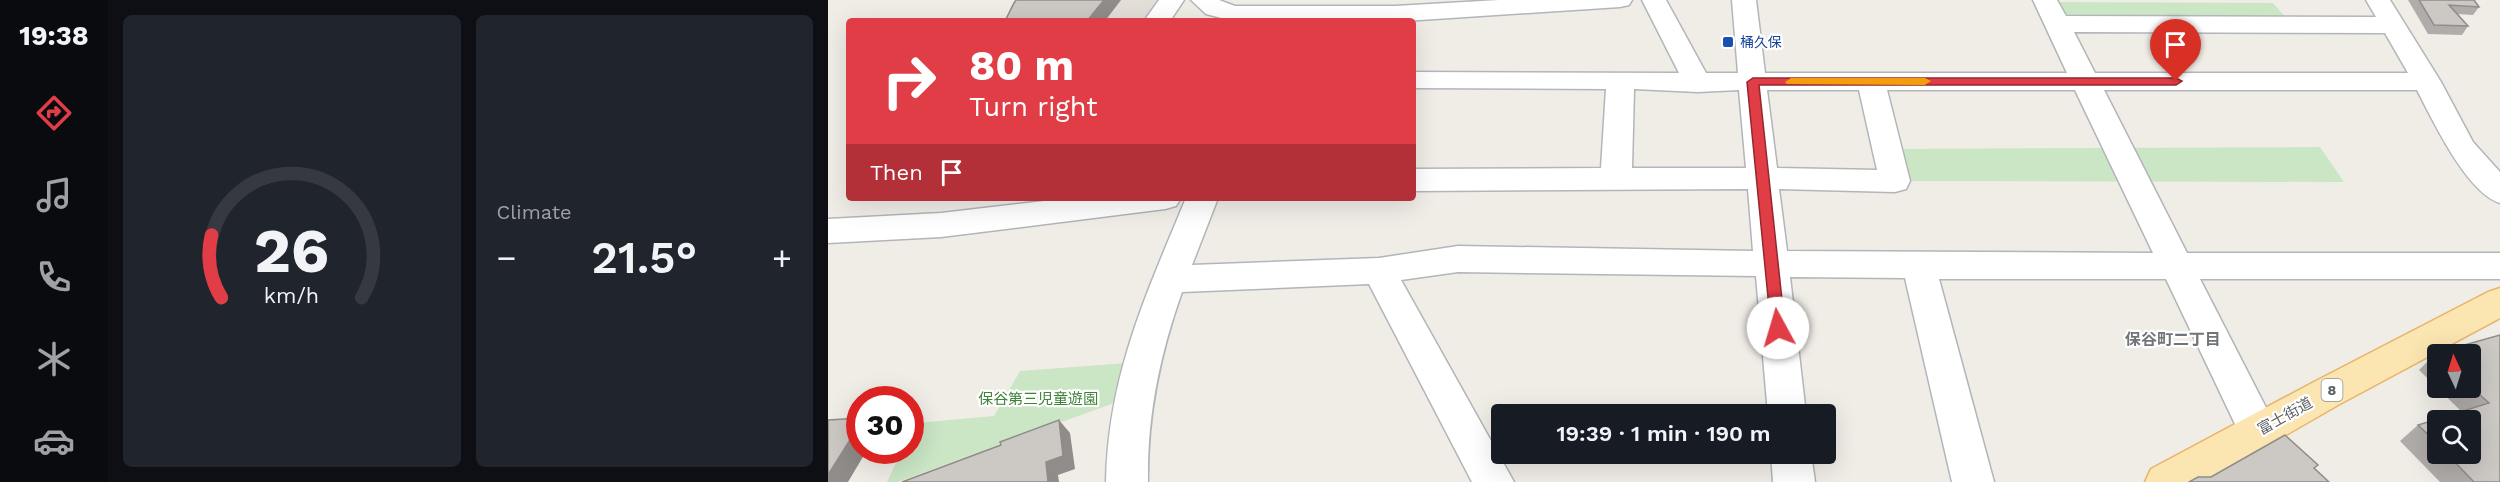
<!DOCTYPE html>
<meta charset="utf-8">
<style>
body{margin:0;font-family:"Work Sans","Noto Sans JP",sans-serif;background:#20242c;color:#f1f3f6;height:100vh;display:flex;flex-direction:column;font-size:22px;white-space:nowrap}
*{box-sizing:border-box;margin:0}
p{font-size:20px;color:#9ea1a6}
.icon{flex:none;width:33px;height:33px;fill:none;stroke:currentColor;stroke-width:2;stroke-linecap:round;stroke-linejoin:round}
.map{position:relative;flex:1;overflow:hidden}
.side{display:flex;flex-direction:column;gap:15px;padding:15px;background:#0d0f14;width:720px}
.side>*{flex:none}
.guide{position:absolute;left:18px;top:18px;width:570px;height:183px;border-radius:6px;box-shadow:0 6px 24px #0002;background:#e03d47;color:#fff;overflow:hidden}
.needle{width:39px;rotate:356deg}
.controls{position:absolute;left:1599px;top:344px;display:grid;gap:12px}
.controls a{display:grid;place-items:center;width:54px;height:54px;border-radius:6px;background:#171b24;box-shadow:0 6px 24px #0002;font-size:30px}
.speed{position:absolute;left:18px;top:386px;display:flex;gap:12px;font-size:30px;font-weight:700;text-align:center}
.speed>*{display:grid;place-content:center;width:78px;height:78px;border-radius:50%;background:#171b24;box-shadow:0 6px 24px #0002;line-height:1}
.speed .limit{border:9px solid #d22;background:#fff;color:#111}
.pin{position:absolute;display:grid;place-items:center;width:51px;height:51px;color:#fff;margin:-62px -26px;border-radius:50% 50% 50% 0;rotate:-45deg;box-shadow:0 0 6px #0007}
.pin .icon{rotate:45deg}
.me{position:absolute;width:66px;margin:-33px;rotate:354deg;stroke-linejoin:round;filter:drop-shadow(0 0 4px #0008)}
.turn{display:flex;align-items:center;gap:21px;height:126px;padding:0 24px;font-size:27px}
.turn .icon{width:78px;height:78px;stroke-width:2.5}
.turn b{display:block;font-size:42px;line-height:51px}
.then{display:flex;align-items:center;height:57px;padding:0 24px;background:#0003;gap:12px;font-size:22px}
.big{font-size:45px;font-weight:600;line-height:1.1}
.side .card{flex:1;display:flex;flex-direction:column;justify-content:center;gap:9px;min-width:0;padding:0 21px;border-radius:9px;background:#20242c}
.side .dial{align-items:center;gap:0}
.dial svg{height:156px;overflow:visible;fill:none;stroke:#363941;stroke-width:7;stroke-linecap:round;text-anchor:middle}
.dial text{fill:#f1f3f6;stroke:none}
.heat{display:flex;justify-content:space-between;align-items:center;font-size:33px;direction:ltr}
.side .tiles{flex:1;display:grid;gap:15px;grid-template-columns:repeat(2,1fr)}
.trip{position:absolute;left:663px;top:404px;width:345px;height:60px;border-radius:6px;background:#171b24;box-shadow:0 6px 24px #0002;font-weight:600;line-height:60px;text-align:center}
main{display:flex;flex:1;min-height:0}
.tab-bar{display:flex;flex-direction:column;width:108px;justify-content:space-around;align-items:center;background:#090b0e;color:#9ea1a6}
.tab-bar .icon{width:42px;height:42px}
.tab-bar .current{color:#e03d47}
.tab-bar b{font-size:27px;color:#f1f3f6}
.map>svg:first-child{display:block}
</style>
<main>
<nav class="tab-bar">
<b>19:38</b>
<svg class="icon current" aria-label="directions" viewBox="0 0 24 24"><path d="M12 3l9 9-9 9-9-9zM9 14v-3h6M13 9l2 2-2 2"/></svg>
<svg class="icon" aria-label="music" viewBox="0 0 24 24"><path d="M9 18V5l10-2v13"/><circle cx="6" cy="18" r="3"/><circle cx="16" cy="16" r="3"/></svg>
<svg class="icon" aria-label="phone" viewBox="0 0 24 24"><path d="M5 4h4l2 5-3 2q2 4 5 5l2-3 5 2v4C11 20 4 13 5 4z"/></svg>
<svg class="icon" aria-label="climate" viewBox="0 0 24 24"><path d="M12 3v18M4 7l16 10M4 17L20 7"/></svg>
<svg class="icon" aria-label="car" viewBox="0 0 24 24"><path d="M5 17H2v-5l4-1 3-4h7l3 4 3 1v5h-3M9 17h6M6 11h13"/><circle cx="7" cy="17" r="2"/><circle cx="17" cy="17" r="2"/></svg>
</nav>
<section class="side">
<div class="tiles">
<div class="card dial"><svg viewBox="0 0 100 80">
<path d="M14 69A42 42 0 1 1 86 69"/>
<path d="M14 69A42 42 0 0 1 9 37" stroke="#e03d47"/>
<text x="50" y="56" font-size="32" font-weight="700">26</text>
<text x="50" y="72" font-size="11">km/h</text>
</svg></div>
<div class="card"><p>Climate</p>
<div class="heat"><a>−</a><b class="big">21.5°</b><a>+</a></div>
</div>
</div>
</section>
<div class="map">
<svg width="1672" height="482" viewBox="0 0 1672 482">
<rect width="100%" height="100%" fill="#f0ede7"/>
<polygon fill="#e3ded8" points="206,0 335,0 321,21 186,21"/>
<g fill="#cae6c5">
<polygon points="1219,2 1445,3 1464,25 1229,24"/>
<polygon points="1492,147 1516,182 1067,181 1060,149"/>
<polygon points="312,362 305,396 70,482 59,482 74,450 82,450 83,434 88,423 166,416 192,371"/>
</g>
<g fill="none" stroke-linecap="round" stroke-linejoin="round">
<g stroke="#b2b5b9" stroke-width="3">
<g id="street">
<polygon points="331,0 356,0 342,21 316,21"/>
<polygon points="363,0 391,0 407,6 567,6 671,0 804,0 801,5 792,7 577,21 405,21 378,14"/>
<path d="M814,0h24l40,73h32l-6,-73h24l9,73h302l-34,-73h24l9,16 310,1 -10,-17h24l51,82 32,60 27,30v31c-33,-10 -67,-82 -83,-113h-313l83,163h313v26h-300l78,152 -6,12 -14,5 -14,-5 -78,-164h-227l55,203h-42l-47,-204 -115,-1 16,137h-38l-12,-138 -298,-4 -57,8 113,202h-42l-103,-198 -187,8c-22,62 -35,123 -34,190h-42c2,-107 40,-187 80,-284h32l-26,67 187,-7 79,-12 295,5 -5,-62 -335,2v-22l188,-1 5,-79 -193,-1v-16l266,1zM1246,32l311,1 23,40h-313zM806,89l64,3 41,-2 7,78h-114zM939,90h92l18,80 -100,-2zM1059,90h188l78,163 -366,-2 -8,-62 116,3 11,-3 4,-8z"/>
<polygon points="243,198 353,198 348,206 337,209 113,237 0,243 0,219 113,213"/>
<polygon points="943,453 983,453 987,482 945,482"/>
</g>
</g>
<g stroke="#eab366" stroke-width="3">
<polygon id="primary" points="1672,288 1672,318 1510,405 1376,482 1317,482 1323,469 1484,383 1660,292"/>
</g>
<use href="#street" fill="#fff" fill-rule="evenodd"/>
<use href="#primary" fill="#fbe5b1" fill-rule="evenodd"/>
</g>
<g fill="#afaca9" fill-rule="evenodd">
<polygon points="1580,0 1646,0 1651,7 1645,15 1629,14 1640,26 1634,35 1600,34"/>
<path d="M1672,335v147h-60l-40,-41 18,-16 44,-13 -43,-42 17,-17zM1610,354h32v33h-32zM1610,420l32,33h-32z"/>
</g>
<g fill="#8f8c89">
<polygon points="276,0 293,0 277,21 259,21"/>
<polygon points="231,420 242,433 247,469 230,475 231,482 220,482 218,462"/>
<polygon points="32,424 32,450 39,450 20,482 0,482 0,475"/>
</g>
<g fill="#ccc8c4" stroke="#8f8c89" stroke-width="1.5">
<polygon points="188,0 276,0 259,21 177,21 186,3"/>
<polygon points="1591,0 1646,0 1651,7 1621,5 1640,26 1606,25"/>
<polygon points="1672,335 1672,482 1646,482 1618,453 1642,453 1642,420 1610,420 1610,444 1590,425 1661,403 1642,386 1642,354 1610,354 1608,353"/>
<polygon points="32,418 32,424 0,475 0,420"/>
<polygon points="231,420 235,456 218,462 220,482 74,482 173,445 172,442"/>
<polygon points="1457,435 1490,465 1486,468 1501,482 1361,482 1370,477 1383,477"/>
</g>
<polygon fill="#e03d47" stroke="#92282e" stroke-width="1.5" points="925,78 1348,78 1354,81 1348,85 931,85 957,328 955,332 945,332 943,328 919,82"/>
<polygon fill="#f59e0b" points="963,78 1097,78 1103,81 1097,85 959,84 957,82"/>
<rect fill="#1a4fb4" stroke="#fff" stroke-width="2" x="894" y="36" width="12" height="12" rx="3"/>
<g text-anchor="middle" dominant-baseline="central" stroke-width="4.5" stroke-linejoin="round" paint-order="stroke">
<g font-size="14" fill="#164399" stroke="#fff" text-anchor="start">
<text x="912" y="42">桶久保</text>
</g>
<rect fill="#fff" stroke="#8f9295" stroke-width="1.5" x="1493.5" y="379" width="21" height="22" rx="4.5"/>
<g font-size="14" font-weight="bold" fill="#5f6367">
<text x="1504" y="390">8</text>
</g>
<g font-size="15" fill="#40823a" stroke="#fff">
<text x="210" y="399">保谷第三児童遊園</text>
</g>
<g font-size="15" fill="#5f6367" stroke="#fff">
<text transform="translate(1457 416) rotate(-29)">富士街道</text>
</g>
<g font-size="16" font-weight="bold" fill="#707578" stroke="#fff">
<text x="1345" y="339">保谷町二丁目</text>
</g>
</g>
</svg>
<div class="controls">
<a><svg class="needle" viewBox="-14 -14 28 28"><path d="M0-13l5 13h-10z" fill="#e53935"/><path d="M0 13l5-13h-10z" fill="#9ea1a6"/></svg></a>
<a><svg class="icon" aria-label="search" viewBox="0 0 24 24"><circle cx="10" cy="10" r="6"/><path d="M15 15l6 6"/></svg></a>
</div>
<div class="speed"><div class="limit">30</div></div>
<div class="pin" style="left:1348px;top:81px;background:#d93025"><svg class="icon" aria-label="arrive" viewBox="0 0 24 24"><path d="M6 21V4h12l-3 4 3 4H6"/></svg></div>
<svg class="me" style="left:950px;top:328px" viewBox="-20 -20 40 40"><circle r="19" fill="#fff"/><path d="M0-13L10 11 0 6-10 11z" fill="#e03d47"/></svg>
<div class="trip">19:39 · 1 min · 190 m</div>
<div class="guide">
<div class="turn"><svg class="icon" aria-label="right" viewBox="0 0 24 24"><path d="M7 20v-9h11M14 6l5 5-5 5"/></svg><div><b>80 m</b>Turn right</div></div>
<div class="then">Then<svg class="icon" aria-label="arrive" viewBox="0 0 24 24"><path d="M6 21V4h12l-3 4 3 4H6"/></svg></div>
</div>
</div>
</main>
